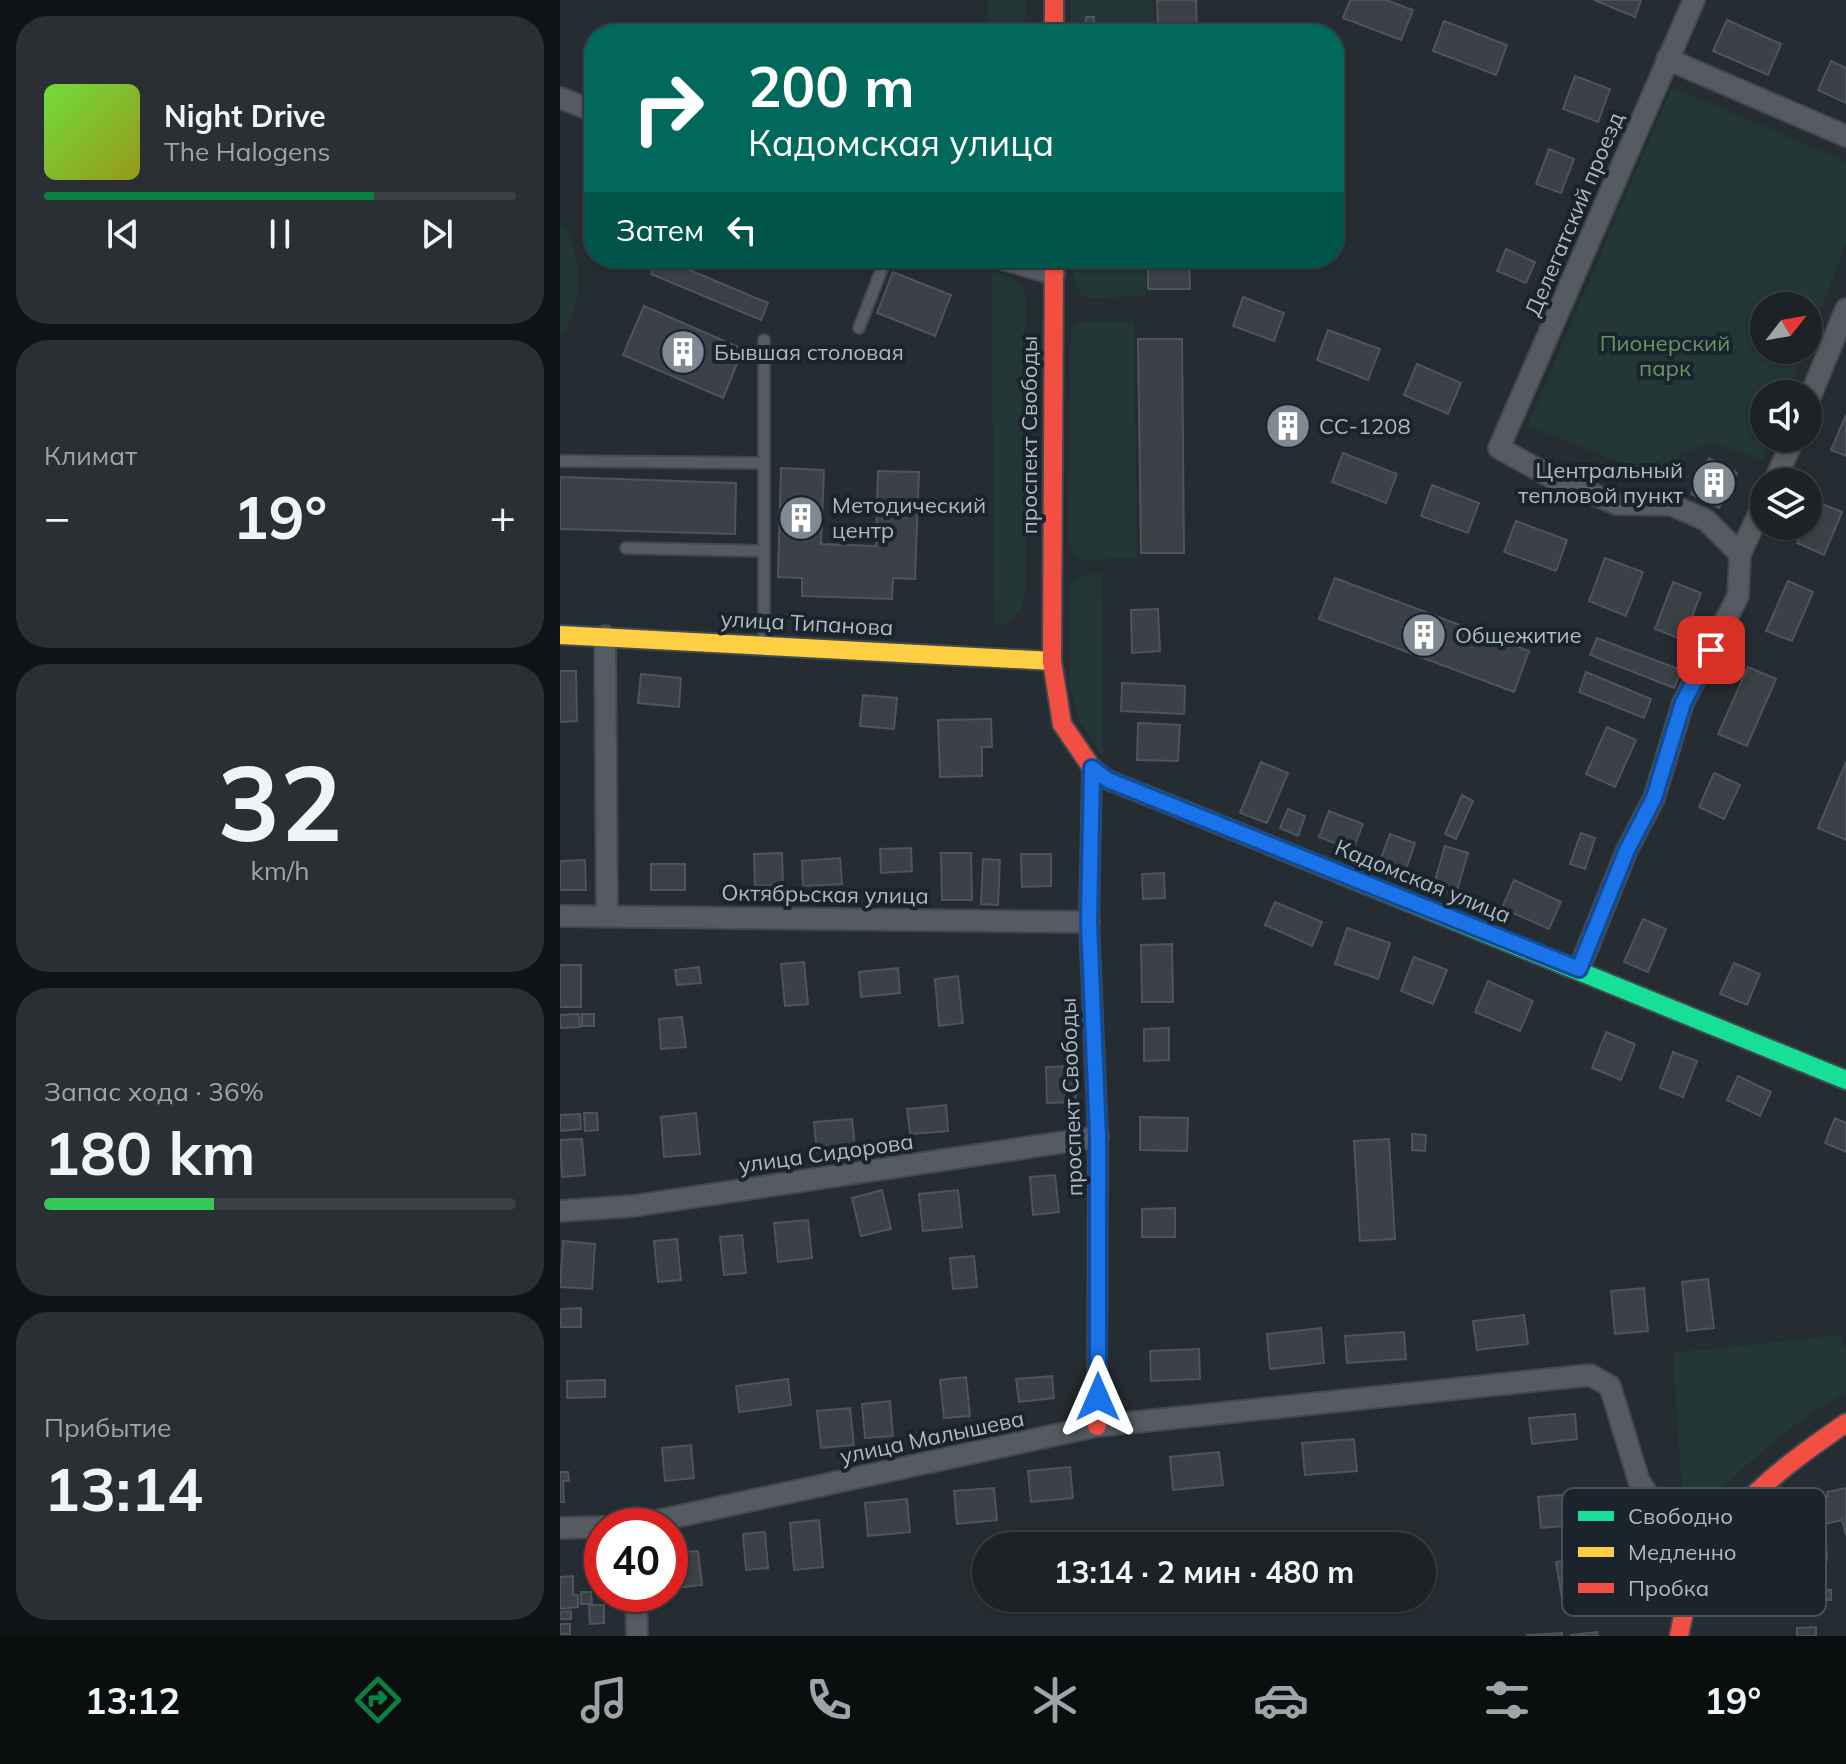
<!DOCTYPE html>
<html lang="ru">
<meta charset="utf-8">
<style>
body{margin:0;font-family:Mulish,sans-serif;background:#292f32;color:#f1f3f6;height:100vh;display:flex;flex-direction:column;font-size:30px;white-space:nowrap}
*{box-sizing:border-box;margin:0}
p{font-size:26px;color:#a0a4a7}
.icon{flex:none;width:44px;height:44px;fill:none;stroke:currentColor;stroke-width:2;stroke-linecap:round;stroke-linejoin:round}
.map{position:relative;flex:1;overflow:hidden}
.drawer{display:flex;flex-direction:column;gap:16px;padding:16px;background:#0f1315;width:560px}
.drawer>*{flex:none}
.hud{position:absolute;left:24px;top:24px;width:760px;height:244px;border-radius:32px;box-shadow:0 2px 6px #0004,0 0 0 2px #3a3f43;background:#00695c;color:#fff;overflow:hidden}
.needle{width:52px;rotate:59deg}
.controls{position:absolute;left:1190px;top:292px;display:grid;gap:16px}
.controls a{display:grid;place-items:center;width:72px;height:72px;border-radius:50%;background:#1c2226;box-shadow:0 2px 6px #0004,0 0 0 2px #3a3f43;font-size:40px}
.speed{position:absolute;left:24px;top:1508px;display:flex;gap:16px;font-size:40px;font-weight:700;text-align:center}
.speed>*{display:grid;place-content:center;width:104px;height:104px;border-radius:50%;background:#1c2226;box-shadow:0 2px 6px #0004,0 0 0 2px #3a3f43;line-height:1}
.speed .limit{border:12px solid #d22;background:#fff;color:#111}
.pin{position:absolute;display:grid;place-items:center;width:68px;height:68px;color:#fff;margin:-34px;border-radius:16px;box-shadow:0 4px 12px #0006}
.me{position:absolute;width:88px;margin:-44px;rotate:0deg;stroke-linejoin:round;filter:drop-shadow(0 0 6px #0008)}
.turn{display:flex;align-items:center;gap:28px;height:168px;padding:0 32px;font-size:36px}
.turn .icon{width:104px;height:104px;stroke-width:2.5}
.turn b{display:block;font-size:56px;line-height:68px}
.then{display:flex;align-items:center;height:76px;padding:0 32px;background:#0003;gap:16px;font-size:30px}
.big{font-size:60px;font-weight:700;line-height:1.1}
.drawer .tile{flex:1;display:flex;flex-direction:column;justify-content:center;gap:12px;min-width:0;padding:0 28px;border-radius:32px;background:#292f32}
.drawer .dial{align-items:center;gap:0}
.dial b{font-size:104px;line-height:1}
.song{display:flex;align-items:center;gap:24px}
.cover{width:96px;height:96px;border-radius:12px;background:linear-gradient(135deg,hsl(100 70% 55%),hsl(60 70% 35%))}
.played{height:8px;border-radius:4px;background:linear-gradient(90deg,#0b8043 70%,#3a3f43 70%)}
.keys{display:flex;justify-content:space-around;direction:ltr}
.heat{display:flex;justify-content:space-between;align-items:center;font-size:44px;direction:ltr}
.charge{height:12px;border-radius:6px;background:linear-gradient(90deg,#34c759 36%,#3a3f43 0)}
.trip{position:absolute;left:412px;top:1532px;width:464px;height:80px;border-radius:40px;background:#1c2226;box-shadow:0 2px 6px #0004,0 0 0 2px #3a3f43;font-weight:700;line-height:80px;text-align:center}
.tabs{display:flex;height:128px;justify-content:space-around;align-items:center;background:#0b0e0f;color:#a0a4a7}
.tabs .icon{width:56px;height:56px}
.tabs .current{color:#0b8043}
.tabs b{font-size:36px;color:#f1f3f6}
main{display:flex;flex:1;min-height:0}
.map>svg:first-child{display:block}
</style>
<main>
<section class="drawer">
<div class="tile">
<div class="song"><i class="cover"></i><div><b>Night Drive</b><p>The Halogens</p></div></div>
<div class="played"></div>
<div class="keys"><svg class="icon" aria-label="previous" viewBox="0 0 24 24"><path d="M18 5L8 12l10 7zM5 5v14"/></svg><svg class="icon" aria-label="pause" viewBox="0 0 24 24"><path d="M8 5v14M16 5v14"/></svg><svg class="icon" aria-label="next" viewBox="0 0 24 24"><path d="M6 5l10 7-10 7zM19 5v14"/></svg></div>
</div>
<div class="tile"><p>Климат</p>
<div class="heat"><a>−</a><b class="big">19°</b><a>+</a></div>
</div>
<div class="tile dial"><b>32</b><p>km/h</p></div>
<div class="tile"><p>Запас хода · 36%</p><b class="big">180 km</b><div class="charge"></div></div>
<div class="tile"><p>Прибытие</p><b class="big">13:14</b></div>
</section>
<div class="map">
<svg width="1286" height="1636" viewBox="0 0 1286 1636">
<rect width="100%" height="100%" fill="#262d32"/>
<g fill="#233737">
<polygon points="428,0 465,0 465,34 429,34"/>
<polygon points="511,0 593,0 594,34 519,34 511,21"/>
<polygon points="1112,87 1286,162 1286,243 1248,342 1248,306 1204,306 1204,350 1245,350 1228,394 1204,394 1204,438 1211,438 1203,460 1152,443 1121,453 1108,482 968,425"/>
<path d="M0,220c24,33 24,85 0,119z"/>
<path d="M512,258h73l1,37 -56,4c-18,-7 -18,-24 -18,-41z"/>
<path d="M431,271c16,5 30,7 34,25v300c-3,16 -13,27 -30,30z"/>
<polygon points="524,322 574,322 577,558 517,560 508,543 510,333 517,323"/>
<polygon points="541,574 543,757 520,722 510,689 510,585 520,576"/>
<path d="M1280,1335l6,16v41c-62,34 -111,84 -162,131l-11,-170z"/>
</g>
<g fill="#3b4146" stroke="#4d545a" stroke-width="2">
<polygon points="597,0 636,0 637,34 598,34"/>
<polygon points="790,0 826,0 853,10 841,40 783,18"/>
<polygon points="1034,0 1081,0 1075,17"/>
<polygon points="526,17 534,17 534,33 525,33"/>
<polygon points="1167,20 1221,44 1208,75 1153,51"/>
<polygon points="884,21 947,45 936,75 873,51"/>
<polygon points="394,24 394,34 355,34 355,26"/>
<polygon points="1271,61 1286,68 1286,103 1258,90"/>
<polygon points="1015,76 1050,89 1038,122 1003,109"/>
<polygon points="989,149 1014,159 1001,193 976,184"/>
<polygon points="946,249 975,262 966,283 937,271"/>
<polygon points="97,258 123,258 120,266 208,303 201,320 91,274"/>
<polygon points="588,258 629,258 630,289 588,289"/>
<polygon points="333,272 391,295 375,336 317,313"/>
<polygon points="683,297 724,313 714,341 673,326"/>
<polygon points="84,306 183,349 163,398 63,355"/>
<polygon points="768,330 820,349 808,380 757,360"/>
<polygon points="578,339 622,339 624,553 581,553"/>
<polygon points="857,364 901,383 888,414 844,395"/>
<polygon points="728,414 739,422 728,437 717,430"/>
<polygon points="1286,415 1286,456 1271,450"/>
<polygon points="783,453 837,474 826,503 772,482"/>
<polygon points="1149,458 1177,473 1159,508 1131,494"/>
<polygon points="221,468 264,470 261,544 316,546 318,471 359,472 355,579 333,578 332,599 242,596 242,578 218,577"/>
<polygon points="0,477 176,483 175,534 0,529"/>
<polygon points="872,485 919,503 908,533 861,516"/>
<polygon points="1255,501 1282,512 1264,555 1237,543 1245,526 1248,526 1248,518"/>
<polygon points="956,521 1007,540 996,571 944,552"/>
<polygon points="1045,558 1083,572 1066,616 1029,601"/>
<polygon points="775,578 969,651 954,692 759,619"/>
<polygon points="1228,581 1253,592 1232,641 1206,631"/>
<polygon points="1113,582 1141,593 1123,640 1095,629"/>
<polygon points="598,609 600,651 572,653 571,610"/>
<polygon points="1037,638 1121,670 1114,688 1030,655"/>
<polygon points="1188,667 1216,679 1187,746 1158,734"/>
<polygon points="0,671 16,671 17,721 0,722"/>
<polygon points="1026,672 1091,699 1084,718 1019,692"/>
<polygon points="81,674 121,678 119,707 78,703"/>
<polygon points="562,683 625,686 624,714 561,711"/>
<polygon points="303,695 337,698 334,729 300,726"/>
<polygon points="431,719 432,747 422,747 422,776 380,777 378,720"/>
<polygon points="578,723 620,725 618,761 577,760"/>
<polygon points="1047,727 1076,740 1055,787 1026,774"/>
<polygon points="701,762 728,773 707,823 680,813"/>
<polygon points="1286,762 1286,840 1258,828"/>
<polygon points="1154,773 1180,785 1164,819 1139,807"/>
<polygon points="902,795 913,801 896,839 885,834"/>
<polygon points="728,809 745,816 738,836 720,828"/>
<polygon points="769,811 803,824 793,850 759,837"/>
<polygon points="1021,833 1035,838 1025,869 1010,864"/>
<polygon points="830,834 855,843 844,875 818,866"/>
<polygon points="885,846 908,853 896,894 873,887"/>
<polygon points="351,848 352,871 321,873 320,849"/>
<polygon points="222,853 223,885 195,886 194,854"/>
<polygon points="381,853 411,853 412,900 382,900"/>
<polygon points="461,854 491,854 491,886 462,887"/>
<polygon points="280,858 282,884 243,886 242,861"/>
<polygon points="423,859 440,860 438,905 421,904"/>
<polygon points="25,860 26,890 0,890 0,861"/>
<rect x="91" y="864" width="34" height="26"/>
<polygon points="604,873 605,898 583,899 582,874"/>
<polygon points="954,880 1001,902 989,929 942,908"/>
<polygon points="715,902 762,922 752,946 705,925"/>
<polygon points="1083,919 1106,929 1088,972 1064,962"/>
<polygon points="787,928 830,943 818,979 775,964"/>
<polygon points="612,944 613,1002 582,1002 581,945"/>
<polygon points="854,957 887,970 873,1004 841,991"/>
<polygon points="244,962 248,1004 225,1006 221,964"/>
<polygon points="1174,963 1200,974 1187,1005 1160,994"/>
<rect x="0" y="965" width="21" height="42"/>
<polygon points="139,967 141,983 117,985 115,970"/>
<polygon points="338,968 340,993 301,997 299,972"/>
<polygon points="398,976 403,1023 379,1026 375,979"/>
<polygon points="928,981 973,1001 960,1031 915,1012"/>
<polygon points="19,1014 20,1027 0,1028 0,1015"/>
<rect x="22" y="1014" width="12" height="12"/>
<polygon points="122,1017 126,1047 101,1049 99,1019"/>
<polygon points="609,1028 609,1060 584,1061 584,1029"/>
<polygon points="1046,1032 1075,1044 1061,1080 1032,1068"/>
<polygon points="1113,1052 1137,1061 1123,1097 1100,1088"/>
<polygon points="515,1066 516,1102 487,1103 486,1067"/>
<polygon points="1178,1076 1211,1092 1200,1116 1167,1100"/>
<polygon points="386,1105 388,1131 350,1134 347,1109"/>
<polygon points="24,1113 37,1113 38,1130 25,1131"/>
<polygon points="136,1113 140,1154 104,1157 101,1117"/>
<polygon points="20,1114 21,1129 0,1131 0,1115"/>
<polygon points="580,1117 628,1118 627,1151 580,1150"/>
<polygon points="1275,1118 1286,1123 1286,1152 1265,1143"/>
<polygon points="292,1119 295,1148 257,1152 254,1122"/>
<polygon points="852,1134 866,1135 865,1151 852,1150"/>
<polygon points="22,1139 25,1175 2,1177 0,1140"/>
<polygon points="829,1139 835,1239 800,1241 794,1141"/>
<polygon points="495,1175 499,1212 473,1215 470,1177"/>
<polygon points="322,1190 331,1229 301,1236 292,1198"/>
<polygon points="398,1190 402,1227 363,1231 359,1194"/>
<polygon points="615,1208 615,1237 582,1237 582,1209"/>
<polygon points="248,1220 252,1258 218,1262 214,1223"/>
<polygon points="182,1235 186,1273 164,1275 160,1237"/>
<polygon points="117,1239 121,1280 98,1282 94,1241"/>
<polygon points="3,1241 35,1244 32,1289 0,1287"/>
<polygon points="414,1256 417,1287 393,1289 390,1258"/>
<polygon points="1148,1279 1154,1328 1127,1331 1122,1282"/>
<polygon points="1084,1288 1088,1331 1055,1334 1051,1291"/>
<polygon points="21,1308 21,1327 1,1327 0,1309"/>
<polygon points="964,1315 968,1344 917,1350 913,1321"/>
<polygon points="761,1328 764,1363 710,1369 707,1334"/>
<polygon points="844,1332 846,1359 787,1363 785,1336"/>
<polygon points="639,1349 640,1379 591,1381 590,1351"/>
<polygon points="492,1376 494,1398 459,1402 456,1379"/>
<polygon points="406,1377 410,1416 384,1418 380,1380"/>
<polygon points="228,1379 231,1405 179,1412 176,1386"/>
<polygon points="45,1380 45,1397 7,1398 7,1381"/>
<polygon points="330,1401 333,1436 305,1438 302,1404"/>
<polygon points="290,1408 294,1445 261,1448 257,1411"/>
<polygon points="1015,1414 1017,1439 972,1444 969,1418"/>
<polygon points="794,1439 797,1471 745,1475 742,1443"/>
<polygon points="131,1445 134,1478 105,1481 102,1448"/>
<polygon points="659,1452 663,1485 613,1490 610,1457"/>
<polygon points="510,1467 513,1498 471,1502 468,1471"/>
<polygon points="0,1472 8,1472 9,1481 3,1481 4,1502 0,1502"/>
<polygon points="434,1488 437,1520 397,1524 394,1491"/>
<polygon points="1286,1488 1286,1535 1282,1520 1261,1525 1255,1499 1268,1496 1267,1492"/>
<polygon points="1023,1493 1026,1524 981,1528 978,1497"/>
<polygon points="347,1499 350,1532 308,1536 305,1503"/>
<polygon points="259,1520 263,1567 234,1570 230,1523"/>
<polygon points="205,1532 208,1568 186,1570 183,1534"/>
<polygon points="1247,1540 1266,1540 1267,1560 1248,1561"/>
<polygon points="138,1551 142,1585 117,1588 113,1553"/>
<polygon points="1030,1556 1036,1592 1002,1598 996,1562"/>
<polygon points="13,1576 13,1595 18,1595 18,1607 0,1609 0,1577"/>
<polygon points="1246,1589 1271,1590 1271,1600 1246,1600"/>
<polygon points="21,1592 31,1592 32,1604 21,1604"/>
<polygon points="29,1605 44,1605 44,1623 30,1624"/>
<polygon points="11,1611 11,1619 0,1619 0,1612"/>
<rect x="0" y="1624" width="10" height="10"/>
<polygon points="1256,1627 1256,1636 1237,1636 1237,1628"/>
<polygon points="1037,1632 1038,1636 1012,1636 1011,1635"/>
<polygon points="1002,1633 1002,1636 968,1636 967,1635"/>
</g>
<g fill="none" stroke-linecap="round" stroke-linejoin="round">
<g stroke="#424a4f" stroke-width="14">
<g id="lane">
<polyline points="299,328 326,258"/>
<polyline points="204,340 204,643"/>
<polyline points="0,461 203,463"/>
<polyline points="66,548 204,551"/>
</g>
</g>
<g stroke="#424a4f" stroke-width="24">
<g id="street">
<polyline points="1134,0 939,448 995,479 1057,504 1111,505 1146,520 1180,554"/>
<polyline points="1107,59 1286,136"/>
<polyline points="0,98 34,111"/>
<polyline points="439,258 494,274"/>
<polyline points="1248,402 1286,309"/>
<polyline points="1214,482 1234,438"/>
<polyline points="45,636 47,916"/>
<polyline points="0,916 529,922"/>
<polyline points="1019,969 1067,850 1094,798 1123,703 1178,596 1180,554 1204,503"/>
<polyline points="0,1211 73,1206 538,1137"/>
<polyline points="60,1526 73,1526 537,1426 1030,1375 1050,1386 1079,1481 1112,1532 1139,1565"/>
<polyline points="0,1528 42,1527"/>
<polyline points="76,1594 77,1636"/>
</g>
</g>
<g stroke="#424a4f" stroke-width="22">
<polyline id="fast" points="628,812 1286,1080"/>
</g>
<g stroke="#424a4f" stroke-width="22">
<polyline id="slow" points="0,635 492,661"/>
</g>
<g stroke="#424a4f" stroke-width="22">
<g id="jam">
<polyline points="494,0 494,34"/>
<polyline points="494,258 492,661 502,724 532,768 548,780 628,812"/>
<polyline points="532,768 529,922 538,1137 537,1426"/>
<path d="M1119,1636c18,-105 84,-156 167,-213"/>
</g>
</g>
<use href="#lane" stroke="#565b61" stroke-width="10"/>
<use href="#street" stroke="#565b61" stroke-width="20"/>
<use href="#fast" stroke="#16e098" stroke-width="18"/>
<use href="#slow" stroke="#ffcf43" stroke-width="18"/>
<use href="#jam" stroke="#f24e42" stroke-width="18"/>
</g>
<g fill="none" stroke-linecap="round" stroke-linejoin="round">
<g stroke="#114b97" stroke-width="20">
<polyline id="route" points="538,1397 538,1137 529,922 532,768 548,780 1019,969 1067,850 1094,798 1123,703 1151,650"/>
</g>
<use href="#route" stroke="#1a73e8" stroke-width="14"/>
</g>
<defs>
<g id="building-disc" transform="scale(2.3)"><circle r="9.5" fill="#7e8992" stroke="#1a242c"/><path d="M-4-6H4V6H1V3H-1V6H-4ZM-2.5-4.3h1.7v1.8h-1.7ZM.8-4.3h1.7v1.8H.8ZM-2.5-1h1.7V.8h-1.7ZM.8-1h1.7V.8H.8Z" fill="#fff"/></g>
</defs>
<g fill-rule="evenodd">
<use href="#building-disc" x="123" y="352"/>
<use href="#building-disc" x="728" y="426"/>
<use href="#building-disc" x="1154" y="483"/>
<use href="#building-disc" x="241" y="518"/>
<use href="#building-disc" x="864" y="635"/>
</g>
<g text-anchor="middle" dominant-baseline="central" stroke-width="8" stroke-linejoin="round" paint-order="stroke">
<g font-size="22" fill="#aebac5" stroke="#1a242c">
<text transform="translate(1014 214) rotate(-67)">Делегатский проезд</text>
<text transform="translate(469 435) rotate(-90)">проспект Свободы</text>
<text transform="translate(247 623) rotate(3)">улица Типанова</text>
<text transform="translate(863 881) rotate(22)">Кадомская улица</text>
<text transform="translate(265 894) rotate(1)">Октябрьская улица</text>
<text transform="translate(511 1097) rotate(-92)">проспект Свободы</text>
<text transform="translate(266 1153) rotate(-8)">улица Сидорова</text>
<text transform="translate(372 1437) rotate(-12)">улица Малышева</text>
</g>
<g font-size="22" fill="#66956a" stroke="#1a242c">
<text x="1105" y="343">Пионерский<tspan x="1105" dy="25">парк</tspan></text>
</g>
<g font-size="22" fill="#aebac5" stroke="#1a242c" text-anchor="start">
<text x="154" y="352">Бывшая столовая</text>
<text x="759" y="426">СС-1208</text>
<text x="1123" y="470" text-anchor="end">Центральный<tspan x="1123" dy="25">тепловой пункт</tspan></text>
<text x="272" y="505">Методический<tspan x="272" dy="25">центр</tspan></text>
<text x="895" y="635">Общежитие</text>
</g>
</g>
<rect x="1002" y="1488" width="264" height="128" rx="12" fill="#1a242c" stroke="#46515a" stroke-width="2"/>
<rect x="1018" y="1511" width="36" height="10" fill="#16e098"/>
<rect x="1018" y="1547" width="36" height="10" fill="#ffcf43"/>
<rect x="1018" y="1583" width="36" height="10" fill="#f24e42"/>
<g font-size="22" fill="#aebac5">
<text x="1068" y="1524">Свободно</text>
<text x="1068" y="1560">Медленно</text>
<text x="1068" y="1596">Пробка</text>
</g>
</svg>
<div class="controls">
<a><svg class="needle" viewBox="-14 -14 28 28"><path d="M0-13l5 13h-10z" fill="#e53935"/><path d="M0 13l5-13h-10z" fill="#a0a4a7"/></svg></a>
<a><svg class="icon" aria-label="sound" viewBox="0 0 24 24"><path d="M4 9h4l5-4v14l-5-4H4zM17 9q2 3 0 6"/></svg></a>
<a><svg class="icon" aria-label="layers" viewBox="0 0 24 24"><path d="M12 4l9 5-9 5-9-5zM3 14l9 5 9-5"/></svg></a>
</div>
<div class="speed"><div class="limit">40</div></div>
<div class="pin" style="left:1151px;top:650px;background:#d93025"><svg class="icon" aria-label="arrive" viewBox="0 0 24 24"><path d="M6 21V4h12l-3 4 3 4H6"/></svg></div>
<svg class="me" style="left:538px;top:1397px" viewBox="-20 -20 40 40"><path d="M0-17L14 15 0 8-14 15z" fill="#1a73e8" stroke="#fff" stroke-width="4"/></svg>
<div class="trip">13:14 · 2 мин · 480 m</div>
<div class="hud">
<div class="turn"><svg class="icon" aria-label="right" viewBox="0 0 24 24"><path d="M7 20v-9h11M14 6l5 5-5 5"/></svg><div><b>200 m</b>Кадомская улица</div></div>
<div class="then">Затем<svg class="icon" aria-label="left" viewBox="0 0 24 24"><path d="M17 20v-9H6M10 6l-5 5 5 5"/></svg></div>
</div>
</div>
</main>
<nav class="tabs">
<b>13:12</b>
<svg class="icon current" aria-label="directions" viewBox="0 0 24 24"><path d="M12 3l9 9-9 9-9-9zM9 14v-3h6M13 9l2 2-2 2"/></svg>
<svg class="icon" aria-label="music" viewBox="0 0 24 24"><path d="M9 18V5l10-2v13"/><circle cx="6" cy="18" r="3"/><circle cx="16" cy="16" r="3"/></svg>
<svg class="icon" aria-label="phone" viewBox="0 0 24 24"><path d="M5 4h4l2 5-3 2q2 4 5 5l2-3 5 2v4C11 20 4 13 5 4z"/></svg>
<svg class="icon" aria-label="climate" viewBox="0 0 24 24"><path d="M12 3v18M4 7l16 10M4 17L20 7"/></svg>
<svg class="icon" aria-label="car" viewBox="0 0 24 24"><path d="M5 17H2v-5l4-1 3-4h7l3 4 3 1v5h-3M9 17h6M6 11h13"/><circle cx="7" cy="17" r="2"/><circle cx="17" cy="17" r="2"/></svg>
<svg class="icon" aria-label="filters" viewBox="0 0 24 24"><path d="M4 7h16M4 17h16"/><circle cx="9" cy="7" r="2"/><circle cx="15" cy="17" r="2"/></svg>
<b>19°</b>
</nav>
